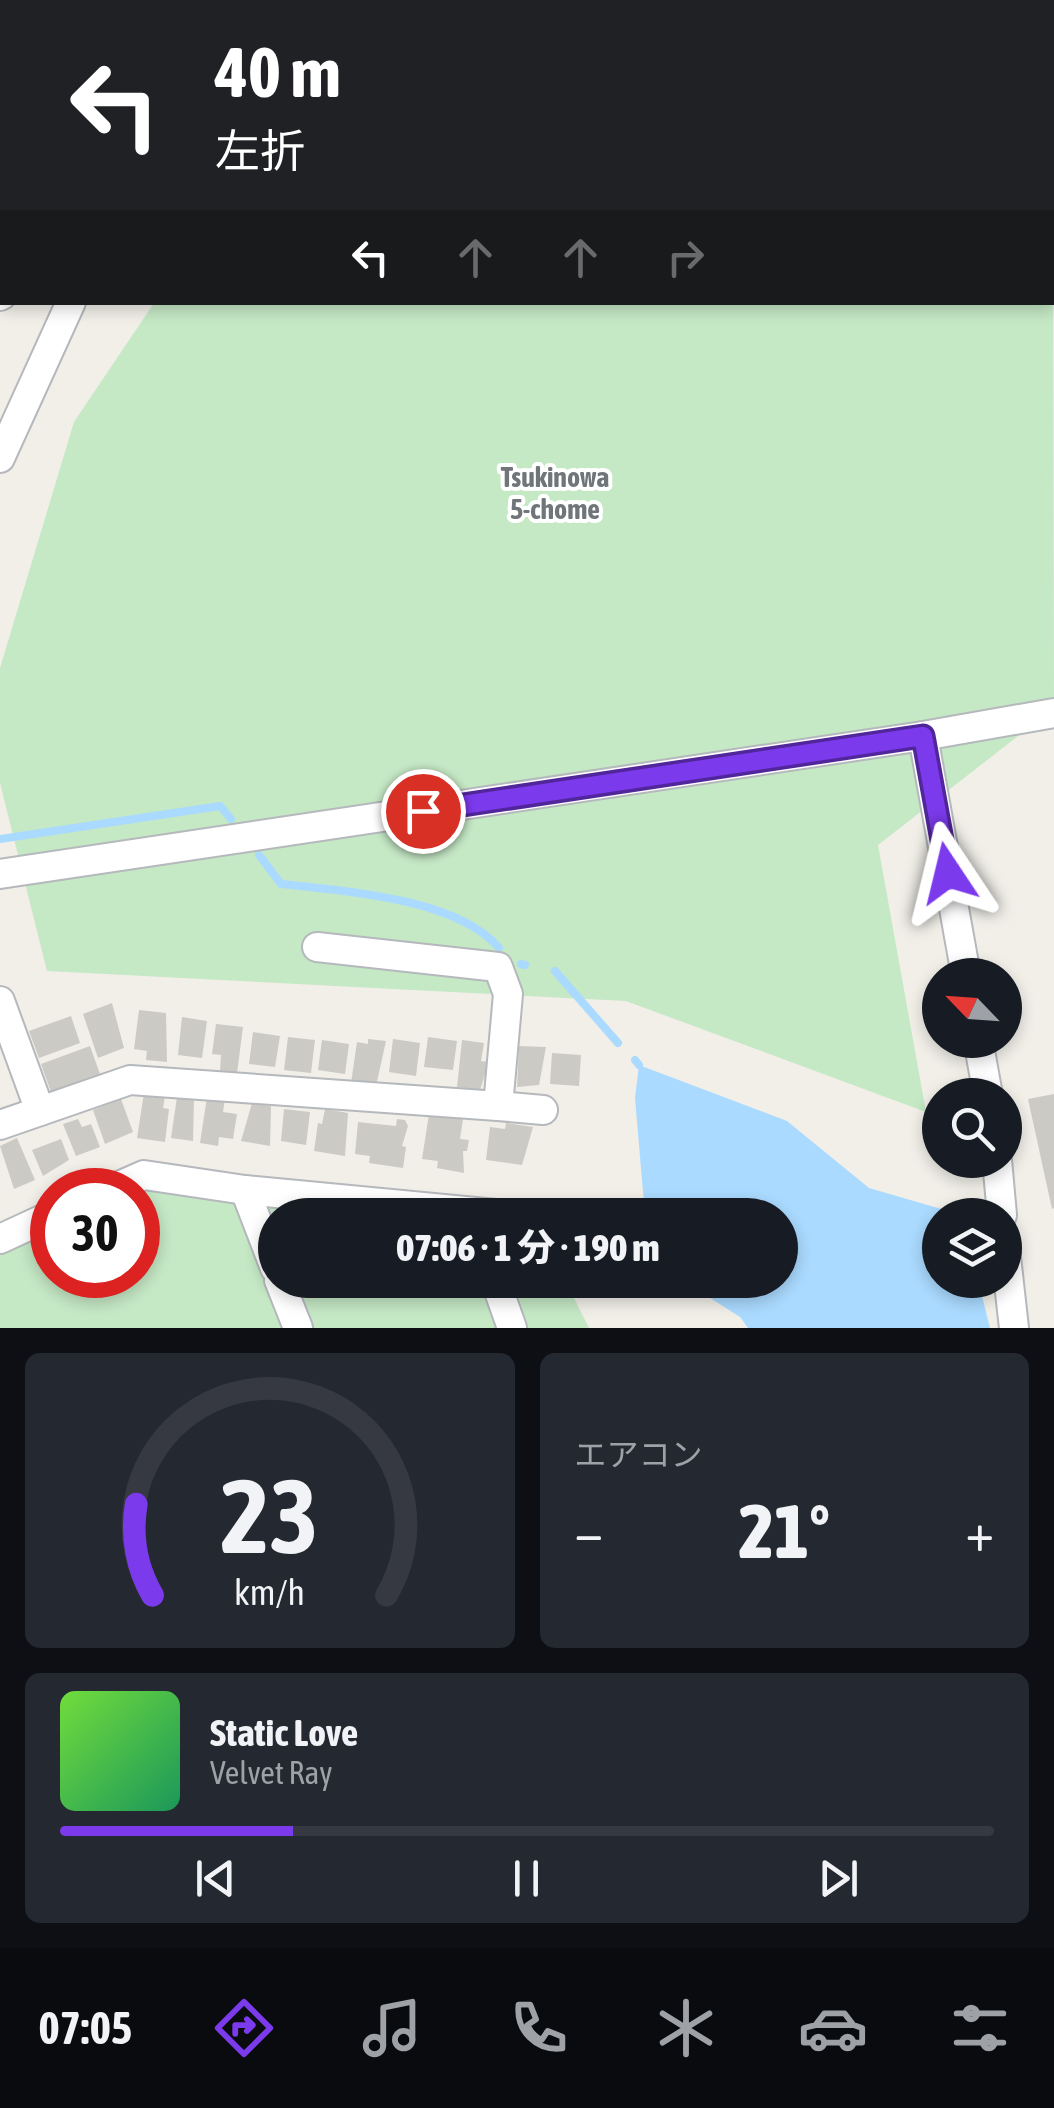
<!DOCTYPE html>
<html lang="ja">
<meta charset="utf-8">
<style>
body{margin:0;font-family:"Asap Condensed","Noto Sans JP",sans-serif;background:#242831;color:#f1f3f6;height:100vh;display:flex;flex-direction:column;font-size:38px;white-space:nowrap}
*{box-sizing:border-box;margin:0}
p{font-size:32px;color:#9ea1a6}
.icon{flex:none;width:55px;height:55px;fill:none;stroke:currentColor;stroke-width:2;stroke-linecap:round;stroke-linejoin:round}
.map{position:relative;height:1328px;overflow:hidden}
.panel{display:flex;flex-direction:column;gap:25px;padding:25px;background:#0d0f14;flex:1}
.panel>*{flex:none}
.top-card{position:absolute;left:0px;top:0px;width:1055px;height:305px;box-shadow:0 5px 15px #0003;background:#202124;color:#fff;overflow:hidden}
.needle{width:65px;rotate:295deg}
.controls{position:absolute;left:922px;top:958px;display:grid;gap:20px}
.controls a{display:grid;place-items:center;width:100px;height:100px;border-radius:50%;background:#171b24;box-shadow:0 5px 15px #0003;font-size:50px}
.speed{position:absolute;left:30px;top:1168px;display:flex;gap:20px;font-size:50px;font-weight:700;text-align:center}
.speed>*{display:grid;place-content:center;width:130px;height:130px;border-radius:50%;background:#171b24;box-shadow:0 5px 15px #0003;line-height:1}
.speed .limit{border:15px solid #d22;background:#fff;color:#111}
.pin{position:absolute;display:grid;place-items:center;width:85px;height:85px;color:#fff;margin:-42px;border:5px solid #fff;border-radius:50%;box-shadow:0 2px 10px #0007}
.me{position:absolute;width:110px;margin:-55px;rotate:350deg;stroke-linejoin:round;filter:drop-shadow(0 0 8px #0008)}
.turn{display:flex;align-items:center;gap:35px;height:210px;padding:0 50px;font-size:45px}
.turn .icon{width:130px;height:130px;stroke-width:2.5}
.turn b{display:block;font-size:70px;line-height:85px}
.lanes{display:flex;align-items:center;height:95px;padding:0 50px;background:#0003;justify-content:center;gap:50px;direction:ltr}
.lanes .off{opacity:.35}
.big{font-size:75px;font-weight:800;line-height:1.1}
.panel .widget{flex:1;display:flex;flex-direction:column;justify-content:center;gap:15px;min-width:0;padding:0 35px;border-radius:15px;background:#242831}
.panel .dial{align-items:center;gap:0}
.dial svg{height:260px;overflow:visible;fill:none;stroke:#363941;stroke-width:7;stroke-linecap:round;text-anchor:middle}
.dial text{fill:#f1f3f6;stroke:none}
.song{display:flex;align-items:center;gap:30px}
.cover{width:120px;height:120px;border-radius:15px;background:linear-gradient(135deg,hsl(100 70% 55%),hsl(150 70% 35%))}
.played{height:10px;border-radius:5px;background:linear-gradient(90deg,#7c3aed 25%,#363941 25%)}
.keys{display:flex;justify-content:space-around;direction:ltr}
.heat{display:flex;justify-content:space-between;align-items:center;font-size:55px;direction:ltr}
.panel .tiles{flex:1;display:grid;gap:25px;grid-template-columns:1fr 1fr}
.widget:last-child{grid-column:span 2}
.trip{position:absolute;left:258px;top:1198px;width:540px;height:100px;border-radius:50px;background:#171b24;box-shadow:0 5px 15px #0003;font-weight:800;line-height:100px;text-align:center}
.tabs{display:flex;height:160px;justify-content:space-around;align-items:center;background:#090b0e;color:#9ea1a6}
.tabs .icon{width:70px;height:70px}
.tabs .on{color:#7c3aed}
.tabs b{font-size:45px;color:#f1f3f6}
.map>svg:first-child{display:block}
</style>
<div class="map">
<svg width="1054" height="1328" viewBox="0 0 1054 1328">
<rect width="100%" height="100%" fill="#f1efe8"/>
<g fill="#c5e8c5">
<polygon points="316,0 823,0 824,2 315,2"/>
<polygon points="1053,254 1054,708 878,845 926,1112 626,1001 47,971 0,783 0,668 74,422 154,303 1052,302"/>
<polygon points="147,1188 345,1215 275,1215 275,1280 565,1280 589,1328 0,1328 0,1250 52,1228 52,1275 138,1275 138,1193"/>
</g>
<polygon fill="#aadaff" points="639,1065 787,1121 869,1188 962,1215 940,1215 940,1280 978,1280 990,1328 748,1328 740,1317 682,1280 780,1280 780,1215 645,1215 635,1098"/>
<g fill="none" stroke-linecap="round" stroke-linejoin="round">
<g stroke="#aadaff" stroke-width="8">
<polyline points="0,839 220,806 231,819"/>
<path d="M259,855l22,29c63,7 176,14 218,64"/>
<polyline points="521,964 525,965"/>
<polyline points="555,971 618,1043"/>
<polyline points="635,1060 639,1065"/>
</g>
</g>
<g fill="#cccac5">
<polygon points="112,1003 124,1048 98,1058 83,1014"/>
<polygon points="139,1010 166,1013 167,1062 146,1060 147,1051 134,1049"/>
<polygon points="71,1016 80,1043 39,1058 29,1031"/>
<polygon points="182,1017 207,1021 202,1058 178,1055"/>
<polygon points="216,1024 243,1027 237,1073 220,1071 221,1055 212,1054"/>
<polygon points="253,1032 280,1036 275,1067 249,1064"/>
<polygon points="288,1037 315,1040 311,1073 284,1070"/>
<polygon points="428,1037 457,1041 453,1070 424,1067"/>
<polygon points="368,1039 386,1041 376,1086 351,1083 357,1042 368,1044"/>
<polygon points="393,1039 420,1043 416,1076 389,1072"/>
<polygon points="322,1040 349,1044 345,1074 318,1070"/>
<polygon points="462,1040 484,1043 481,1061 489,1062 480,1090 457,1087"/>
<polygon points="90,1046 100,1074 51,1092 41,1064"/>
<polygon points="519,1046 546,1047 539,1085 517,1087"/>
<polygon points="552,1053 581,1055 579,1086 550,1084"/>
<polygon points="144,1093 165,1096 163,1108 169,1109 165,1142 137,1138"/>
<polygon points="1054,1094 1054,1208 1052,1209 1028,1099"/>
<polygon points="177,1097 194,1099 193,1141 171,1138"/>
<polygon points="207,1097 225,1099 223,1112 237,1114 233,1139 219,1137 218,1146 200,1143"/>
<polygon points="121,1099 133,1132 105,1144 93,1110"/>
<polygon points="252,1103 271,1106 270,1146 241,1141"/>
<polygon points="284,1109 310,1112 306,1145 281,1141"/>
<polygon points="325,1109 348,1113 345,1156 314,1151 318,1123 322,1124"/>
<polygon points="429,1114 463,1119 460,1139 469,1140 467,1151 463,1151 464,1173 437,1168 438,1161 422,1159"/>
<polygon points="78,1119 82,1127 91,1124 100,1147 76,1156 63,1124"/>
<polygon points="397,1119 405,1120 408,1126 402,1146 406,1147 403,1168 369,1163 370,1156 355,1154 358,1122 396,1126"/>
<polygon points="506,1123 533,1127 522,1165 486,1160 490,1127 505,1129"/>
<polygon points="17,1138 35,1180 14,1189 0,1146"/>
<polygon points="61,1139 69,1160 43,1176 32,1150"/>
</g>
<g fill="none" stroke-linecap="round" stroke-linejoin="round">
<g stroke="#b5b8bc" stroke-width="32">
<g id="minor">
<polyline points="940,0 940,2"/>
<polyline points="1030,0 1031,2"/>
<polyline points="187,2 189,0"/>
<polyline points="430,2 441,0"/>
<polyline points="1052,74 1054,79"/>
<polyline points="0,296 2,295"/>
<polyline points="0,458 71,302"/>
<polyline points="923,736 966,975"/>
<polyline points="0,874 923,736 1054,713"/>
<polyline points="0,1001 40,1111"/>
<polyline points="978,1040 988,1095"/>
<polyline points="498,1106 543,1110"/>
<polyline points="0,1125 130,1080 498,1106 508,994 498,967 317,947"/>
<polyline points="997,1160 1002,1215"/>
<polyline points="110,1190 144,1175 245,1190 507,1215"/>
<polyline points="245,1190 275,1268"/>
<polyline points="0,1239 52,1215"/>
<polyline points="1005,1248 1014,1328"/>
<polyline points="279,1280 298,1328"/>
<polyline points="495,1280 512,1328"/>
</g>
</g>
<use href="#minor" stroke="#fff" stroke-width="28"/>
</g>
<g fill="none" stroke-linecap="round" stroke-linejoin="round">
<g stroke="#51269a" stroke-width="25">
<polyline id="route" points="423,811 923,736 948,873"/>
</g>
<use href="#route" stroke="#7c3aed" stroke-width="18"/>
</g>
<g text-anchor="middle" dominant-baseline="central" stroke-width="8" stroke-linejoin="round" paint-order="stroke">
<g font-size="28" font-weight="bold" fill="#70757a" stroke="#fff">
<text x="555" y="477">Tsukinowa<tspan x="555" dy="32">5-chome</tspan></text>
</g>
</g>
</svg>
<div class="controls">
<a><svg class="needle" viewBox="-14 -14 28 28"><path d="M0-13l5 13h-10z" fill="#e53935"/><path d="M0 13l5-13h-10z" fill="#9ea1a6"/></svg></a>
<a><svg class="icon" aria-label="search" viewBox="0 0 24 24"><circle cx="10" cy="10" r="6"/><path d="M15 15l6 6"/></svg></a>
<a><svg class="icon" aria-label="layers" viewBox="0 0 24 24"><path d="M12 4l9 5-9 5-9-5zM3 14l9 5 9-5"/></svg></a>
</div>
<div class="speed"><div class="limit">30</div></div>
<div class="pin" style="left:423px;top:811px;background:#d93025"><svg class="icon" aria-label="arrive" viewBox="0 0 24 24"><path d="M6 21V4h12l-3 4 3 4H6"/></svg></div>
<svg class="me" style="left:948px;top:873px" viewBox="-20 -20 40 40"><path d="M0-17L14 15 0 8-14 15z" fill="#7c3aed" stroke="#fff" stroke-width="4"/></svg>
<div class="trip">07:06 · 1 分 · 190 m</div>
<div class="top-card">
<div class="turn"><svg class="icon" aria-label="left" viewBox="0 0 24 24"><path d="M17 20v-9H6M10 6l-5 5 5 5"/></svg><div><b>40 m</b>左折</div></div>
<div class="lanes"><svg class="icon" aria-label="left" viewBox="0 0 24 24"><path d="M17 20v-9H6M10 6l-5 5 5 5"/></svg><svg class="icon off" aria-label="ahead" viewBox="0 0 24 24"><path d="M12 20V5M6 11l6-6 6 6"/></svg><svg class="icon off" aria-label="ahead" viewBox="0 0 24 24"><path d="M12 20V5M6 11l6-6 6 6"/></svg><svg class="icon off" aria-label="right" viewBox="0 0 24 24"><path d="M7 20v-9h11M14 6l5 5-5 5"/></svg></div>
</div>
</div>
<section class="panel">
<div class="tiles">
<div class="widget dial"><svg viewBox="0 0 100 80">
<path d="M14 69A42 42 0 1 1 86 69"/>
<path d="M14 69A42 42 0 0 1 9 41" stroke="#7c3aed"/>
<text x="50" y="56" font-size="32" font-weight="700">23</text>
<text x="50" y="72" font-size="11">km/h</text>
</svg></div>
<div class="widget"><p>エアコン</p>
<div class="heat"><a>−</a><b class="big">21°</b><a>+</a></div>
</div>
<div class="widget">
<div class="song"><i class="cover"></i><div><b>Static Love</b><p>Velvet Ray</p></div></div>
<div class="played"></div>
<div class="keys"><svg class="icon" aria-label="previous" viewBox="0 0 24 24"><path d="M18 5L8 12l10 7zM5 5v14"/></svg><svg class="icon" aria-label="pause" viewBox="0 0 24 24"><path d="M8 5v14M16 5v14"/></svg><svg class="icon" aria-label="next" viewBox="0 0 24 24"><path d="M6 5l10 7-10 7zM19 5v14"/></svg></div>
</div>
</div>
</section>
<nav class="tabs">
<b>07:05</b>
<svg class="icon on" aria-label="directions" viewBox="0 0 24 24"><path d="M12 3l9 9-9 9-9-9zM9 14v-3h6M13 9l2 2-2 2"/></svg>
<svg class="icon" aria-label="music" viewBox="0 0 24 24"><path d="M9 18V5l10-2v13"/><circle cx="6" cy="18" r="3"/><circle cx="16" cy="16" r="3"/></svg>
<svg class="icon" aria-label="phone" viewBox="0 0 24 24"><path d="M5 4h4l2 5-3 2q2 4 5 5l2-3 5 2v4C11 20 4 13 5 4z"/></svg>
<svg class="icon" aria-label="climate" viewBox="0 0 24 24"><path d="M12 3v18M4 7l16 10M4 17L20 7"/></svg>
<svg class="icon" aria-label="car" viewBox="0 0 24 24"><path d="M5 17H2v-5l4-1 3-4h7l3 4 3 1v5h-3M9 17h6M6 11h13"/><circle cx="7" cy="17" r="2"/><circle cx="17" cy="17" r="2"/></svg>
<svg class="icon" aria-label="filters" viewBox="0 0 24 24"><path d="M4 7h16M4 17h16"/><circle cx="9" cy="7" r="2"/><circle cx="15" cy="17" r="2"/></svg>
</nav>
